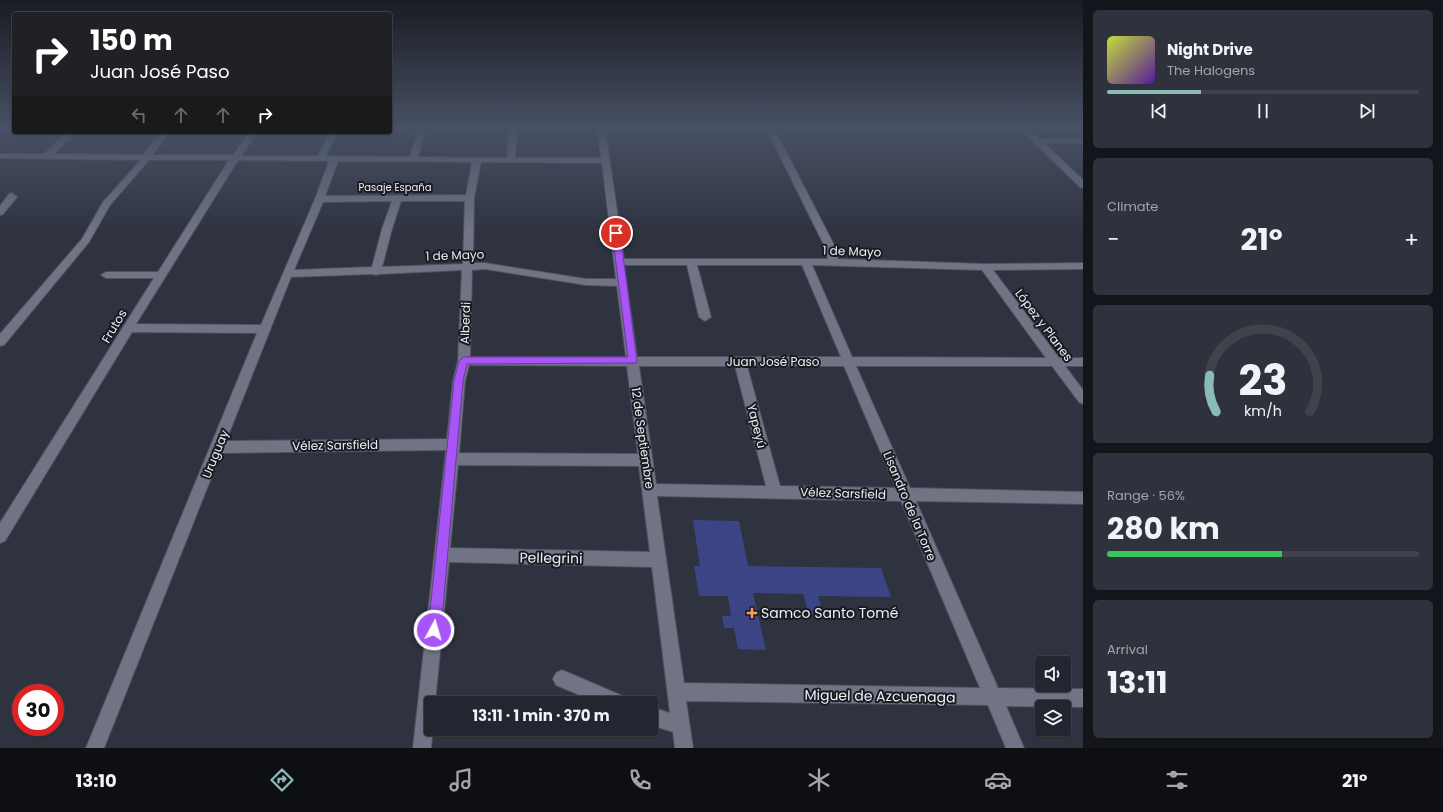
<!DOCTYPE html>
<meta charset="utf-8">
<style>
body{margin:0;font-family:Poppins,sans-serif;background:#2f323c;color:#f1f3f6;height:100vh;display:flex;flex-direction:column;font-size:15px;white-space:nowrap}
*{box-sizing:border-box;margin:0}
p{font-size:13px;color:#a3a5ab}
.icon{flex:none;width:22px;height:22px;fill:none;stroke:currentColor;stroke-width:2;stroke-linecap:round;stroke-linejoin:round}
.map{position:relative;flex:1;overflow:hidden}
.drawer{display:flex;flex-direction:column;gap:10px;padding:10px;background:#13151a;width:360px}
.drawer>*{flex:none}
.banner{position:absolute;left:12px;top:12px;width:380px;height:122px;border-radius:4px;box-shadow:0 1px 3px #0004,0 0 0 1px #40434c;background:#202124;color:#fff;overflow:hidden}
.buttons{position:absolute;left:1035px;top:656px;display:grid;gap:8px}
.buttons a{display:grid;place-items:center;width:36px;height:36px;border-radius:4px;background:#232630;box-shadow:0 1px 3px #0004,0 0 0 1px #40434c;font-size:20px}
.speed{position:absolute;left:12px;top:684px;display:flex;gap:8px;font-size:20px;font-weight:700;text-align:center}
.speed>*{display:grid;place-content:center;width:52px;height:52px;border-radius:50%;background:#232630;box-shadow:0 1px 3px #0004,0 0 0 1px #40434c;line-height:1}
.speed .limit{border:6px solid #d22;background:#fff;color:#111}
.pin{position:absolute;display:grid;place-items:center;width:34px;height:34px;color:#fff;margin:-17px;border:2px solid #fff;border-radius:50%;box-shadow:0 1px 4px #0007}
.me{position:absolute;width:44px;margin:-22px;rotate:6deg;stroke-linejoin:round;filter:drop-shadow(0 0 3px #0008)}
.turn{display:flex;align-items:center;gap:14px;height:84px;padding:0 12px;font-size:18px}
.turn .icon{width:52px;height:52px;stroke-width:2.5}
.turn b{display:block;font-size:28px;line-height:34px}
.lanes{display:flex;align-items:center;height:38px;padding:0 12px;background:#0003;justify-content:center;gap:20px;direction:ltr}
.lanes .off{opacity:.35}
.big{font-size:30px;font-weight:700;line-height:1.1}
.drawer .tile{flex:1;display:flex;flex-direction:column;justify-content:center;gap:6px;min-width:0;padding:0 14px;border-radius:6px;background:#2f323c}
.drawer .dial{align-items:center;gap:0}
.dial svg{height:104px;overflow:visible;fill:none;stroke:#40434c;stroke-width:7;stroke-linecap:round;text-anchor:middle}
.dial text{fill:#f1f3f6;stroke:none}
.song{display:flex;align-items:center;gap:12px}
.cover{width:48px;height:48px;border-radius:6px;background:linear-gradient(135deg,hsl(70 70% 55%),hsl(270 70% 35%))}
.played{height:4px;border-radius:2px;background:linear-gradient(90deg,#8bbbb9 30%,#40434c 30%)}
.keys{display:flex;justify-content:space-around;direction:ltr}
.heat{display:flex;justify-content:space-between;align-items:center;font-size:22px;direction:ltr}
.charge{height:6px;border-radius:3px;background:linear-gradient(90deg,#34c759 56%,#40434c 0)}
.trip{position:absolute;left:424px;top:696px;width:234px;height:40px;border-radius:4px;background:#232630;box-shadow:0 1px 3px #0004,0 0 0 1px #40434c;font-weight:700;line-height:40px;text-align:center}
.menu{display:flex;height:64px;justify-content:space-around;align-items:center;background:#0e0f13;color:#a3a5ab}
.menu .icon{width:28px;height:28px}
.menu .on{color:#8bbbb9}
.menu b{font-size:18px;color:#f1f3f6}
main{display:flex;flex:1;min-height:0}
.map>svg:first-child{display:block}
</style>
<main>
<div class="map">
<svg width="1083" height="748" viewBox="0 0 1083 748">
<rect width="100%" height="100%" fill="#2f3340"/>
<polygon fill="#3b4485" points="693,520 739,521 748,566 881,568 891,597 818,596 824,615 809,615 803,594 753,593 766,650 738,649 734,628 724,628 722,616 731,616 728,596 699,596 694,566 700,566"/>
<g fill="none" stroke-linecap="round" stroke-linejoin="round">
<g stroke="#4f515d" stroke-width="2">
<g id="minor">
<path d="M418,128h8l-8,29 89,1 2,-30h8l-2,30h86l-4,-30h8l19,131h204l-5,-16 -57,-115h8l59,115 5,16 147,5 98,-1v6l-90,1 66,88h24v8h-18l18,24v14l-4,-2 -27,-36h-196l54,122 173,4v12l-167,-3 82,187 85,1v18l-77,-1 18,42h-18l-18,-43 -302,-4 7,47h-18l-2,-16 -22,-7v-18l19,6 -18,-146 -203,-5 -14,141h-4v26h2l-2,19h-18l33,-298 -225,3 -117,295h-18l171,-415 -125,-1 -127,209 -5,2v-20l154,-245h-48l-5,-3 5,-3h52l71,-112h-80l-39,45 -21,37 -85,103 -4,1v-12l82,-95 21,-37 38,-42 -141,-2v-4h44l23,-22h9l-22,22 89,1 19,-23h8l-18,23h81l17,-23h8l-17,24h77l12,-24h8l-12,24 84,1zM238,160l91,1 -14,38 -54,126 -125,-1zM338,161l134,1 -6,33 -141,1zM481,162l121,1 14,116h-30l-101,-16h-12l1,-65zM392,201l-10,28 -10,38 -78,3 29,-68zM401,201h64l-2,63 -81,3 10,-38zM624,265h63l12,52 6,4 6,-4 -14,-52h105l39,92h-204zM812,265l170,5 64,88 -194,-1zM485,269l101,16 31,1 9,71h-156l2,-87zM462,270l-4,91 -5,20 -6,58 -221,2 65,-164 81,-3 4,1 4,-1zM469,365l158,1 11,88 -179,-1 6,-72zM639,366h96l31,120 -110,-2zM747,366h97l52,122 -116,-2zM458,465l181,1 11,86 -200,-4zM657,496l244,5 79,187 -296,-5z"/>
<polygon points="1019,128 1027,128 1039,139 1083,139 1083,143 1044,143 1083,180 1083,188 1080,187"/>
<polygon points="12,193 17,197 3,214 0,215 0,206 9,194"/>
<polygon points="562,670 625,697 628,703 598,703 556,685 553,679 556,673"/>
</g>
</g>
<use href="#minor" fill="#707484" fill-rule="evenodd"/>
</g>
<linearGradient id="sky" x2="0" y2="1"><stop stop-color="#1a1c23"/><stop offset="0.55" stop-color="#475064"/><stop offset="1" stop-color="#475064" stop-opacity="0"/></linearGradient>
<rect width="1083" height="233" fill="url(#sky)"/>
<polygon fill="#a855f7" stroke="#6d37a1" points="616,231 620,233 637,361 636,363 467,364 463,381 441,630 439,634 434,636 430,634 428,630 454,381 459,361 464,357 628,357 612,233"/>
<path fill="#ff9b5a" stroke="#191b21" stroke-width="1.5" d="M750 607h4v4h4v4h-4v4h-4v-4h-4v-4h4z"/>
<g text-anchor="middle" dominant-baseline="central" stroke-width="4" stroke-linejoin="round" paint-order="stroke">
<g font-size="10" fill="#eceef8" stroke="#191b21">
<text x="395" y="187">Pasaje España</text>
</g>
<g font-size="12" fill="#eceef8" stroke="#191b21">
<text transform="translate(852 251) rotate(2)">1 de Mayo</text>
<text transform="translate(455 255) rotate(-2)">1 de Mayo</text>
<text transform="translate(465 323) rotate(-88)">Alberdi</text>
<text transform="translate(1044 325) rotate(53)">López y Planes</text>
<text transform="translate(114 326) rotate(-59)">Frutos</text>
<text x="773" y="361">Juan José Paso</text>
<text transform="translate(757 426) rotate(76)">Yapeyú</text>
<text transform="translate(643 438) rotate(82)">12 de Septiembre</text>
<text transform="translate(335 445) rotate(-1)">Vélez Sarsfield</text>
<text transform="translate(215 454) rotate(-68)">Uruguay</text>
<text transform="translate(843 493) rotate(2)">Vélez Sarsfield</text>
<text transform="translate(910 506) rotate(67)">Lisandro de la Torre</text>
</g>
<g font-size="14" fill="#eceef8" stroke="#191b21">
<text transform="translate(551 558) rotate(1)">Pellegrini</text>
<text transform="translate(880 696) rotate(1)">Miguel de Azcuenaga</text>
</g>
<g font-size="14" fill="#eceef8" stroke="#191b21" text-anchor="start">
<text x="761" y="613">Samco Santo Tomé</text>
</g>
</g>
</svg>
<div class="buttons">
<a><svg class="icon" aria-label="sound" viewBox="0 0 24 24"><path d="M4 9h4l5-4v14l-5-4H4zM17 9q2 3 0 6"/></svg></a>
<a><svg class="icon" aria-label="layers" viewBox="0 0 24 24"><path d="M12 4l9 5-9 5-9-5zM3 14l9 5 9-5"/></svg></a>
</div>
<div class="speed"><div class="limit">30</div></div>
<div class="pin" style="left:616px;top:233px;background:#d93025"><svg class="icon" aria-label="arrive" viewBox="0 0 24 24"><path d="M6 21V4h12l-3 4 3 4H6"/></svg></div>
<svg class="me" style="left:434px;top:630px" viewBox="-20 -20 40 40"><circle r="17" fill="#a855f7" stroke="#fff" stroke-width="3"/><path d="M0-11L8 9 0 5-8 9z" fill="#fff"/></svg>
<div class="trip">13:11 · 1 min · 370 m</div>
<div class="banner">
<div class="turn"><svg class="icon" aria-label="right" viewBox="0 0 24 24"><path d="M7 20v-9h11M14 6l5 5-5 5"/></svg><div><b>150 m</b>Juan José Paso</div></div>
<div class="lanes"><svg class="icon off" aria-label="left" viewBox="0 0 24 24"><path d="M17 20v-9H6M10 6l-5 5 5 5"/></svg><svg class="icon off" aria-label="ahead" viewBox="0 0 24 24"><path d="M12 20V5M6 11l6-6 6 6"/></svg><svg class="icon off" aria-label="ahead" viewBox="0 0 24 24"><path d="M12 20V5M6 11l6-6 6 6"/></svg><svg class="icon" aria-label="right" viewBox="0 0 24 24"><path d="M7 20v-9h11M14 6l5 5-5 5"/></svg></div>
</div>
</div>
<section class="drawer">
<div class="tile">
<div class="song"><i class="cover"></i><div><b>Night Drive</b><p>The Halogens</p></div></div>
<div class="played"></div>
<div class="keys"><svg class="icon" aria-label="previous" viewBox="0 0 24 24"><path d="M18 5L8 12l10 7zM5 5v14"/></svg><svg class="icon" aria-label="pause" viewBox="0 0 24 24"><path d="M8 5v14M16 5v14"/></svg><svg class="icon" aria-label="next" viewBox="0 0 24 24"><path d="M6 5l10 7-10 7zM19 5v14"/></svg></div>
</div>
<div class="tile"><p>Climate</p>
<div class="heat"><a>−</a><b class="big">21°</b><a>+</a></div>
</div>
<div class="tile dial"><svg viewBox="0 0 100 80">
<path d="M14 69A42 42 0 1 1 86 69"/>
<path d="M14 69A42 42 0 0 1 9 41" stroke="#8bbbb9"/>
<text x="50" y="56" font-size="32" font-weight="700">23</text>
<text x="50" y="72" font-size="11">km/h</text>
</svg></div>
<div class="tile"><p>Range · 56%</p><b class="big">280 km</b><div class="charge"></div></div>
<div class="tile"><p>Arrival</p><b class="big">13:11</b></div>
</section>
</main>
<nav class="menu">
<b>13:10</b>
<svg class="icon on" aria-label="directions" viewBox="0 0 24 24"><path d="M12 3l9 9-9 9-9-9zM9 14v-3h6M13 9l2 2-2 2"/></svg>
<svg class="icon" aria-label="music" viewBox="0 0 24 24"><path d="M9 18V5l10-2v13"/><circle cx="6" cy="18" r="3"/><circle cx="16" cy="16" r="3"/></svg>
<svg class="icon" aria-label="phone" viewBox="0 0 24 24"><path d="M5 4h4l2 5-3 2q2 4 5 5l2-3 5 2v4C11 20 4 13 5 4z"/></svg>
<svg class="icon" aria-label="climate" viewBox="0 0 24 24"><path d="M12 3v18M4 7l16 10M4 17L20 7"/></svg>
<svg class="icon" aria-label="car" viewBox="0 0 24 24"><path d="M5 17H2v-5l4-1 3-4h7l3 4 3 1v5h-3M9 17h6M6 11h13"/><circle cx="7" cy="17" r="2"/><circle cx="17" cy="17" r="2"/></svg>
<svg class="icon" aria-label="filters" viewBox="0 0 24 24"><path d="M4 7h16M4 17h16"/><circle cx="9" cy="7" r="2"/><circle cx="15" cy="17" r="2"/></svg>
<b>21°</b>
</nav>
